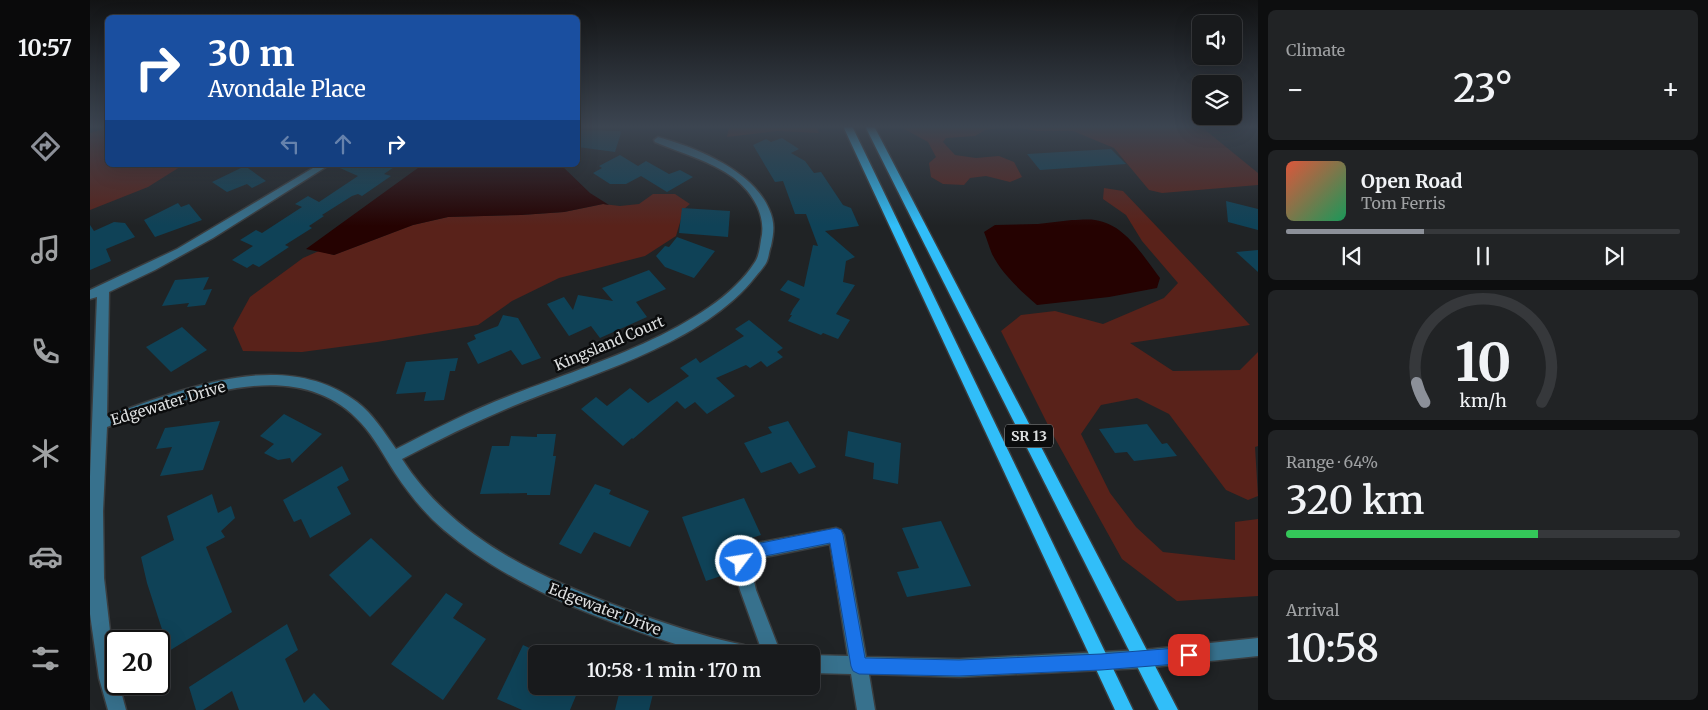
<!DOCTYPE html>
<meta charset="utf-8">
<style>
body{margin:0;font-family:Merriweather,serif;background:#212325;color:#f1f3f6;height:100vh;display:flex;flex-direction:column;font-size:19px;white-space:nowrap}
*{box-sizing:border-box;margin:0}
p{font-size:16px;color:#9fa1a3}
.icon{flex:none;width:28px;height:28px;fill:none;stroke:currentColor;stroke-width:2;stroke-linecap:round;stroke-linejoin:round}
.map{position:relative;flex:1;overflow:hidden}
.panel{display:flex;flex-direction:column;gap:10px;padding:10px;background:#0d0e0f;width:450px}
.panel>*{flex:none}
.banner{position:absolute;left:15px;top:15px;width:475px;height:152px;border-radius:8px;box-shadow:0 5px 20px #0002,0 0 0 1px #36383b;background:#1a4fa0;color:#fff;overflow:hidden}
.tools{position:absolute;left:1102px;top:15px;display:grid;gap:10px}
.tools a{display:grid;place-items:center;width:50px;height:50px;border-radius:8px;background:#181a1c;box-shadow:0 5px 20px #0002,0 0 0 1px #36383b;font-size:25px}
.speed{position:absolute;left:15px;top:630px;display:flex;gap:10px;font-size:25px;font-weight:700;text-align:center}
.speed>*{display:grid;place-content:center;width:65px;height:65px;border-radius:50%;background:#181a1c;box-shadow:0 5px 20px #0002,0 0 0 1px #36383b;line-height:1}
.speed .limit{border:2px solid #111;border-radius:8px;background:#fff;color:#111}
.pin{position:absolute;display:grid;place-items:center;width:42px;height:42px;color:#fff;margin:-21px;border-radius:10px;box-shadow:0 2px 8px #0006}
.me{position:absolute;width:55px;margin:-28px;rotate:59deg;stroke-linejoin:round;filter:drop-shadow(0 0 4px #0008)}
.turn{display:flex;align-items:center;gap:18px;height:105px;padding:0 20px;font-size:22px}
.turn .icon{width:65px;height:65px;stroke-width:2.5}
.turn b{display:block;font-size:35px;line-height:42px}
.lanes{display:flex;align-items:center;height:48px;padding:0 20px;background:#0003;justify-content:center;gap:25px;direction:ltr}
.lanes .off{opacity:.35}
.big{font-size:38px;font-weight:600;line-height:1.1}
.panel .widget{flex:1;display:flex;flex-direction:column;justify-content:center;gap:8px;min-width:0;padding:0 18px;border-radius:8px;background:#212325}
.panel .dial{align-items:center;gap:0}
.dial svg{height:130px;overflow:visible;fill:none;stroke:#36383b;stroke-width:7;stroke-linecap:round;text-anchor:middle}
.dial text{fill:#f1f3f6;stroke:none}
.song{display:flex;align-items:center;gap:15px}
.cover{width:60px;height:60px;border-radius:8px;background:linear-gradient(135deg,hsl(10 70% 55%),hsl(150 70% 35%))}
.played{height:5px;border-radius:2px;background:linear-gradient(90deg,#8c9099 35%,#36383b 35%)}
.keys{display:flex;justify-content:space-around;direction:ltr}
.heat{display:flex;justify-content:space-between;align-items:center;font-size:28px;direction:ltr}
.charge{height:8px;border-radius:4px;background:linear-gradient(90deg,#34c759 64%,#36383b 0)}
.trip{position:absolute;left:438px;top:645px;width:292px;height:50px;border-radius:8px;background:#181a1c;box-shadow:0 5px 20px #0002,0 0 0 1px #36383b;font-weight:600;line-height:50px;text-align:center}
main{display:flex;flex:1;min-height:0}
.tabs{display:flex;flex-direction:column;width:90px;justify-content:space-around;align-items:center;background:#0a0a0b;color:#9fa1a3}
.tabs .icon{width:35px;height:35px}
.tabs .active{color:#8c9099}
.tabs b{font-size:22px;color:#f1f3f6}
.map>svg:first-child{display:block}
</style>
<main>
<nav class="tabs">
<b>10:57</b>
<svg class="icon active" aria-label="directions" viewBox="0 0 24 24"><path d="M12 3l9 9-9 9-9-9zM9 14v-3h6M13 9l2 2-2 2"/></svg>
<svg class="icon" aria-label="music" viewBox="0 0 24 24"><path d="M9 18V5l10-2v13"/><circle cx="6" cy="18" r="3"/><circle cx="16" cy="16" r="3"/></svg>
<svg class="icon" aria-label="phone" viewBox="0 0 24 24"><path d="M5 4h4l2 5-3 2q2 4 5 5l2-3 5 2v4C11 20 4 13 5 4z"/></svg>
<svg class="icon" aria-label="climate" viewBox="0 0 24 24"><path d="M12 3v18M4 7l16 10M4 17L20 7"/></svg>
<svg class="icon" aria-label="car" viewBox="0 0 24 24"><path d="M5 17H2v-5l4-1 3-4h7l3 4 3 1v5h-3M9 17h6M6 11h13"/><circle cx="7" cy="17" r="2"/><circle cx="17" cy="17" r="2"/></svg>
<svg class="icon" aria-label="filters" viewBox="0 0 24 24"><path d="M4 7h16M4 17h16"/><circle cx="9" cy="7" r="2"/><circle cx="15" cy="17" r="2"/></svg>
</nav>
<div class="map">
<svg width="1168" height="710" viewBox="0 0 1168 710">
<rect width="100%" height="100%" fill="#202325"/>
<g fill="#59221a">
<polygon points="639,126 726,126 729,133 687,131 637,137"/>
<polygon points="809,126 1115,126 1114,129 1168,173 1168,185 1072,193 1059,190 1024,148 983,131 947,131 921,126 895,130 885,136 856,138 853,142 865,155 886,158 909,156 924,162 932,177 920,182 896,176 880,178 874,185 853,184 841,177 839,163 846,157 838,142"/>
<polygon points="17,128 18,165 93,165 58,187 0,210 0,133"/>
<polygon points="1014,188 1033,191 1160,325 1040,343 1083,371 1150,370 1168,352 1168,446 1165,447 1168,496 1158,500 1136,490 1079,414 1047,398 1011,405 991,434 1020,493 1046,527 1073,552 1145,560 1145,522 1168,519 1168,596 1087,601 1032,559 962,433 911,331 931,315 965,311 1013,324 1074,298 1088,283 1052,241 1036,215 1013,199"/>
<polygon points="563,194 585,194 600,204 594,209 586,236 555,256 469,278 422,301 388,325 287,342 212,352 153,351 143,328 160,297 213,258 229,251 244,255 323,225 358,217 431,215 474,212 513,204 530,206 549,204"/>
</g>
<g fill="#250201">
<polygon points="332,165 471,165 500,193 519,205 513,204 474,212 431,215 358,217 323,225 244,255 216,249"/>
<path d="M982,220c7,0 16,-1 23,0 30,4 48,36 65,58l-3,10 -48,9 -72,8c-16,-14 -35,-31 -45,-51 -3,-7 -5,-15 -8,-22l11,-7 43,-1z"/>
</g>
<g fill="#0f4257">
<polygon points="488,130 530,131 531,133 525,152 488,147"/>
<polygon points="692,138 709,149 701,153 715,161 724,173 731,172 753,205 761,208 769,226 735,231 765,257 756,261 753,282 765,285 746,314 760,320 748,339 733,333 731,335 698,321 702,315 700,315 703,309 710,299 690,290 698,280 714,287 723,245 728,246 716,214 705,214 693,181 685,182 663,145 676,139 681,142"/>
<polygon points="1021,149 1036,164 950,170 937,154"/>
<polygon points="530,155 548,166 556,161 579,174 590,170 603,177 577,192 551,176 536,184 520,184 503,173 512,168 509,166"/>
<polygon points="243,165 307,165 294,174 301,176 272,196 268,194 262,196 232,215 234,216 219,226 222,228 195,245 199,247 169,267 163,264 157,268 142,260 163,246 150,240 166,230 172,233 212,207 205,204 218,196 229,202 268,176"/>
<polygon points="155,166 176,181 162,188 157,184 137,192 122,182"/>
<polygon points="1136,201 1168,209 1168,230 1138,222"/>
<polygon points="88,203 91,207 99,204 112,220 65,237 54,220"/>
<polygon points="592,208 640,211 638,237 589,233"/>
<polygon points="24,222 35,223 45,237 16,249 21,261 0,270 0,225 4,231"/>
<polygon points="587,237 625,251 604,278 575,267 566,256 575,246 579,247"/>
<polygon points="1168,250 1168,272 1146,252"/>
<polygon points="559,270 576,289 546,302 557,317 510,338 501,326 479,336 457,304 474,297 483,310 488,295 523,301 512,288"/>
<polygon points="119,277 113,290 122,289 115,305 97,307 99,303 72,306 85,280"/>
<polygon points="413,315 428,318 451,358 432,365 421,350 388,364 377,343 386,339 384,335 408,326"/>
<polygon points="659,320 693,348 687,352 693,357 677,367 671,361 660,368 656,365 626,378 645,396 617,414 605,402 595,409 587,401 543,439 542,438 533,446 491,409 506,397 517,406 540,388 558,403 599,376 590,368 606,358 610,363 654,336 645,329"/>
<polygon points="92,327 117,350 81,372 56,347"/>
<polygon points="368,358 365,371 360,371 354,400 334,401 336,392 306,394 316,362"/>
<polygon points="194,414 232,434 202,463 200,458 188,460 174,453 184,444 170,436"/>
<polygon points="130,421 113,470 70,476 82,447 66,449 75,428"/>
<polygon points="698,421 726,467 709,474 701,462 671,473 654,443 682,433 678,427"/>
<polygon points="1057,424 1072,444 1077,443 1087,456 1044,461 1037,452 1025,453 1009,429"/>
<polygon points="758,431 811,443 808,484 783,479 784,463 755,456"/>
<polygon points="447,434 466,434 463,456 466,456 460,495 437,495 437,493 390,494 402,446 419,446 421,436 447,437"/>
<polygon points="252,466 259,480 247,487 261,514 220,538 211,519 204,522 193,500"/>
<polygon points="505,484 521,490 519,494 559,511 540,547 504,532 491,554 469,544"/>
<polygon points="122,494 128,513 141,506 145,518 131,531 135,537 116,547 142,612 79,651 57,583 51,557 84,540 77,516"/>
<polygon points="654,498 671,535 630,548 640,573 616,581 592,517"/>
<polygon points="851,521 881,586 817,597 807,572 829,568 812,528"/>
<polygon points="281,538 322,576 280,617 239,575"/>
<polygon points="356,593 373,604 363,618 396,639 353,700 301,664"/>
<polygon points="197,624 208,650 195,659 214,703 224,693 240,710 149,710 142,691 113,710 106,710 99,687"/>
<polygon points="433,645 446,651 446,686 490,686 480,710 432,710 407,699"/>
<polygon points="531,686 565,686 559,710 525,710"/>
</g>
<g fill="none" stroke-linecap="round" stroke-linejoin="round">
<g stroke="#3a3d3f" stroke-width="3">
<g id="minor">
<path d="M568,137c39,11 94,33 111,72 6,13 5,23 2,37 -2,5 -2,10 -4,15 -2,5 -7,10 -11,15 -52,67 -162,97 -238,128 -39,16 -78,35 -116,55 51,80 140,120 226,151 38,14 76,27 116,35l6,3 3,6h-46l-16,-5c-86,-27 -177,-60 -247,-119 -19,-16 -35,-36 -49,-57 -11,-17 -20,-35 -34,-50 -66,-73 -178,-22 -254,4l-4,84 1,67 12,106h3l7,26h-18l-9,-32 -9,-64v-138l7,-179 -7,2v-9l87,-41 141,-84h11l-116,73 -58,32 -46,22 -2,124c76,-26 176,-70 250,-14 16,12 27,30 39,47 37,-19 74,-38 113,-53 73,-29 203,-66 246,-134 4,-6 5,-15 6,-22 6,-24 -8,-47 -27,-62 -23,-17 -53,-25 -79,-36l-1,-2z"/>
<polygon points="746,528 751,530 754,535 776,657 869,659 1053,650 1168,638 1168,656 1053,668 869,677 779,674 785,710 767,710 761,674 721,673 721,655 758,656 740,544 665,559 660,564 666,590 691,654 673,654 650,590 643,561 645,556 661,544"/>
</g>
</g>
<g stroke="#3a3d3f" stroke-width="3">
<g id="major">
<polygon points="753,126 762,126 1043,710 1025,710"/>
<polygon points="775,126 784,126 1088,710 1069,710"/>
</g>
</g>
<use href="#minor" fill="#37718d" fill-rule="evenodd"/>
<use href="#major" fill="#31bef9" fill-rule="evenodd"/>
</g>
<linearGradient id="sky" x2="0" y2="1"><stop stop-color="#121314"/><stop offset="0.56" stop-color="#3c4551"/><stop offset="1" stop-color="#3c4551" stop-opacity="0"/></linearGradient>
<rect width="1168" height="226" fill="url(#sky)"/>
<polygon fill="#1a73e8" stroke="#114b97" points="746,528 751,530 753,535 775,658 869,660 1011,654 1099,647 1105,649 1107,655 1105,660 1099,663 1011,670 869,676 769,674 763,671 761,666 740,543 665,558 651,568 646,566 644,561 646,556 661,545"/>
<g text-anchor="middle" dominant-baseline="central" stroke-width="5" stroke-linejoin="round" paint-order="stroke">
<rect fill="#0b0c0d" stroke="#9d9fa0" stroke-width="1" x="915" y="424.5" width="48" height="23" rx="4"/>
<g font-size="14" font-weight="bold" fill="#dcdedf">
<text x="939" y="436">SR 13</text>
</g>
<g font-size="15" fill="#dcdedf" stroke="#0b0c0d">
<text transform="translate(519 343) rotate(-23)">Kingsland Court</text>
<text transform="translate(78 403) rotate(-17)">Edgewater Drive</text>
<text transform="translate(515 609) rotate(21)">Edgewater Drive</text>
</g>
</g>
</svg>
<div class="tools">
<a><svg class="icon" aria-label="sound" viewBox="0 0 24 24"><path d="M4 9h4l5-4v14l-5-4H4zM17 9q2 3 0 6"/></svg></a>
<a><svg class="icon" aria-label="layers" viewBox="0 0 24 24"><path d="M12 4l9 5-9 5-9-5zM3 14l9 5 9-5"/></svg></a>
</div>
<div class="speed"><div class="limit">20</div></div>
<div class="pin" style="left:1099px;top:655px;background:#d93025"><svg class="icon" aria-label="arrive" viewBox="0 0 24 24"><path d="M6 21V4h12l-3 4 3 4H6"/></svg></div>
<svg class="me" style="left:651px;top:561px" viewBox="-20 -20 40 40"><circle r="17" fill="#1a73e8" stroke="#fff" stroke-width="3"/><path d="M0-11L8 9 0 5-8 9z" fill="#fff"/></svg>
<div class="trip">10:58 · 1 min · 170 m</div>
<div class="banner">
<div class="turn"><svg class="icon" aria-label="right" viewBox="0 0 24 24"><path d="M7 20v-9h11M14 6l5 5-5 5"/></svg><div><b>30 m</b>Avondale Place</div></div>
<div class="lanes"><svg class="icon off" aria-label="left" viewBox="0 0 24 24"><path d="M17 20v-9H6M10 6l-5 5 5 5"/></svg><svg class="icon off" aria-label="ahead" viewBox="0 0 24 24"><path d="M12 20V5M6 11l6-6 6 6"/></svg><svg class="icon" aria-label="right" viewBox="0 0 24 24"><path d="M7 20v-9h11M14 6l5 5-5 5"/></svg></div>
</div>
</div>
<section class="panel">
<div class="widget"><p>Climate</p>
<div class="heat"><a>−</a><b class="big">23°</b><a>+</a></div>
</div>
<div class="widget">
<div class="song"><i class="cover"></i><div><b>Open Road</b><p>Tom Ferris</p></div></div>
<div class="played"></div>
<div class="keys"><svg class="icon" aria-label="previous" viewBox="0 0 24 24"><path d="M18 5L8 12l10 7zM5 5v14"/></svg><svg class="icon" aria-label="pause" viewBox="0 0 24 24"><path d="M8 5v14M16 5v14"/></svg><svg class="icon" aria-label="next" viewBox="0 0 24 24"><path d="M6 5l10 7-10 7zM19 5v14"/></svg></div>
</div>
<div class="widget dial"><svg viewBox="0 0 100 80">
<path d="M14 69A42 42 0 1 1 86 69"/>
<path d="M14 69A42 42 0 0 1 9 57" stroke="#8c9099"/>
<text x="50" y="56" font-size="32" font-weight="700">10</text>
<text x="50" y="72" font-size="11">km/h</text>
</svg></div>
<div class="widget"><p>Range · 64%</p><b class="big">320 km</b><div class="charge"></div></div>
<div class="widget"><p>Arrival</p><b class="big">10:58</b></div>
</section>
</main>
